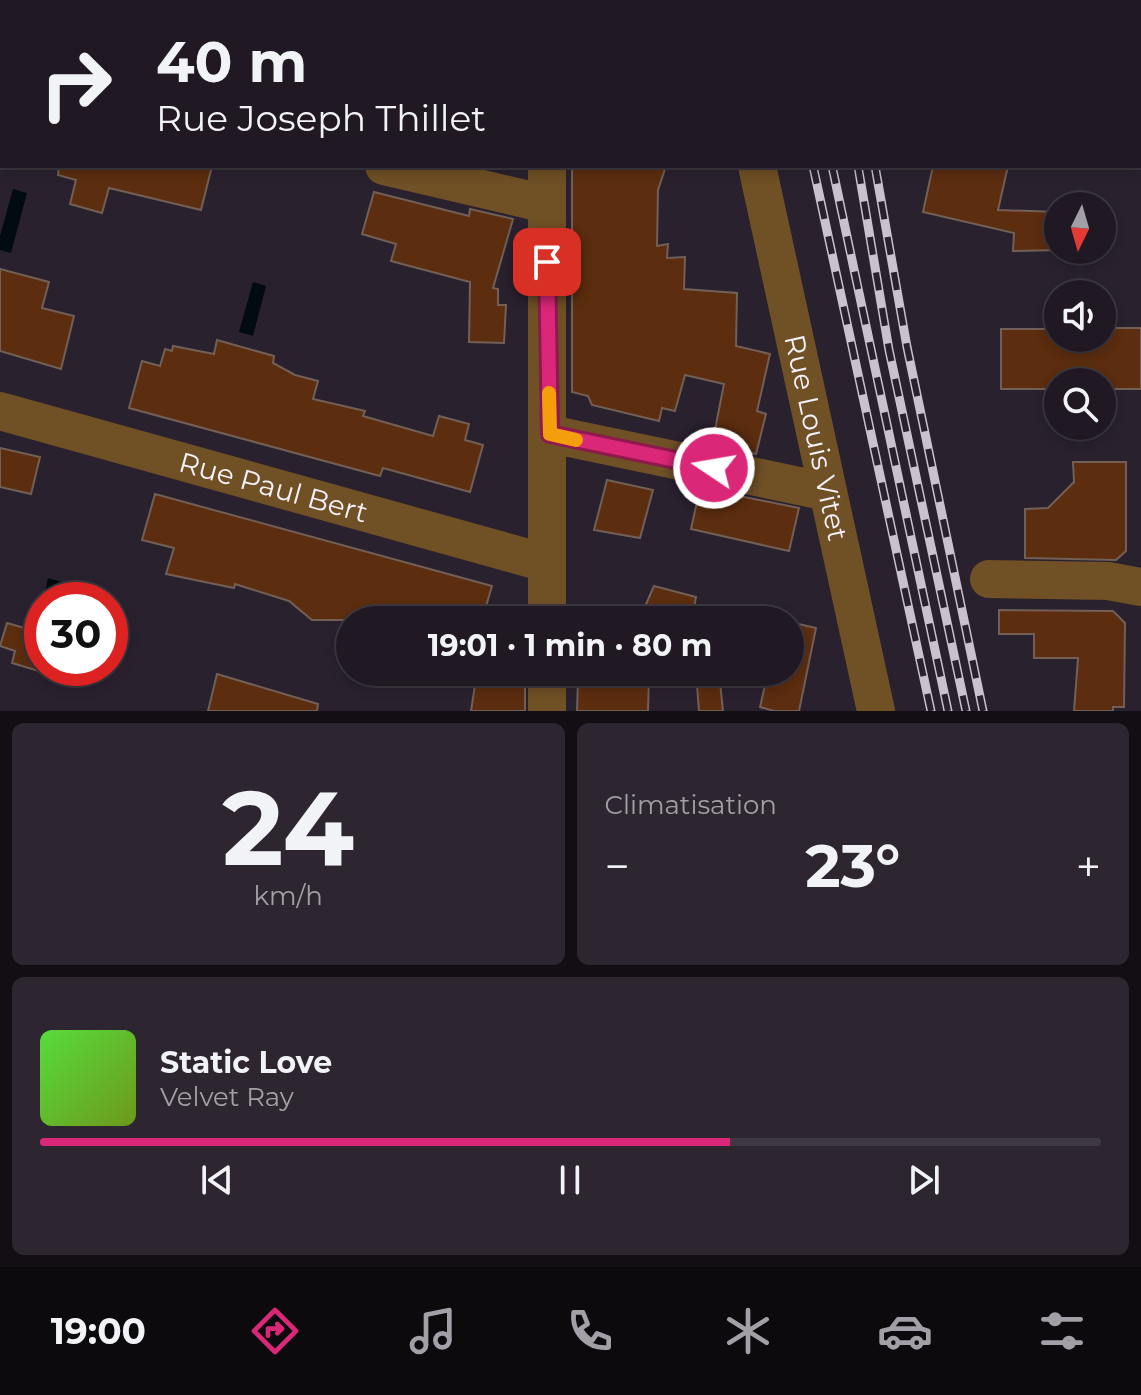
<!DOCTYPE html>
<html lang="fr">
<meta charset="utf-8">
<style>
body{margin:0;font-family:Montserrat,sans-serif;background:#2d2630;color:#f1f3f6;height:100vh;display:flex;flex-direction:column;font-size:30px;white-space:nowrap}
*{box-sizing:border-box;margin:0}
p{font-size:26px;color:#a2a0a6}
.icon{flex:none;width:44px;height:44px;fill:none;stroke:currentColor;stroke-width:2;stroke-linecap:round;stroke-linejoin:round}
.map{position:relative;height:711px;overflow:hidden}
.panel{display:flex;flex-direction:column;gap:12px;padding:12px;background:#120e13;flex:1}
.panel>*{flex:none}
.banner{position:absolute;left:0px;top:0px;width:1142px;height:168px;box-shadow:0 4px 12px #0003,0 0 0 2px #3d3841;background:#201923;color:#f1f3f6;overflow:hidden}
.needle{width:52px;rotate:185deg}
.controls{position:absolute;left:1044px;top:192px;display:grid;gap:16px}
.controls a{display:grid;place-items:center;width:72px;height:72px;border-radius:50%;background:#201923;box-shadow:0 4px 12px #0003,0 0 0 2px #3d3841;font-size:40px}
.speed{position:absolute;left:24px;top:582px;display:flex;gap:16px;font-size:40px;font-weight:700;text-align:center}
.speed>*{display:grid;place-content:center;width:104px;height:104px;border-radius:50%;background:#201923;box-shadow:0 4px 12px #0003,0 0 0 2px #3d3841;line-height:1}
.speed .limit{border:12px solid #d22;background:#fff;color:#111}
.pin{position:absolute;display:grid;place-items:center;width:68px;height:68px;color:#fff;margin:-34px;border-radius:16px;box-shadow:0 4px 12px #0006}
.me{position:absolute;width:88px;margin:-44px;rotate:282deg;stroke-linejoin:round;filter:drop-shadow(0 0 6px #0008)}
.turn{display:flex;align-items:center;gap:28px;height:168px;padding:0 24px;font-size:36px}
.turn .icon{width:104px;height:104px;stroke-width:2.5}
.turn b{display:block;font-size:56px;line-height:68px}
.big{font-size:60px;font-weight:700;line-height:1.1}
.panel .tile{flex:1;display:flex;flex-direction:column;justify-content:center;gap:12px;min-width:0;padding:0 28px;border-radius:12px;background:#2d2630}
.panel .dial{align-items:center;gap:0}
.dial b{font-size:104px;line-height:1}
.song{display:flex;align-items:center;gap:24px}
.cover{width:96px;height:96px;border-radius:12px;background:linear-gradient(135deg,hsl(110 70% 55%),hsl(80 70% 35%))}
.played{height:8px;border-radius:4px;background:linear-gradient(90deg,#db2777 65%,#3d3841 65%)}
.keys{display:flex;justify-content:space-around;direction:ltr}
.heat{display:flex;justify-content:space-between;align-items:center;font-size:44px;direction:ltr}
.panel .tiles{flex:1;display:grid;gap:12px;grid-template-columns:1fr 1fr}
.tile:last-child{grid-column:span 2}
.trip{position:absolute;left:336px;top:606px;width:468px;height:80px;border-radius:40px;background:#201923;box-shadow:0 4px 12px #0003,0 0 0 2px #3d3841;font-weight:700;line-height:80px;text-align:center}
.tab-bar{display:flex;height:128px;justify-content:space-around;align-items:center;background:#0d0a0e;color:#a2a0a6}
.tab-bar .icon{width:56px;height:56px}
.tab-bar .active{color:#db2777}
.tab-bar b{font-size:36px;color:#f1f3f6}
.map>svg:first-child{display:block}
</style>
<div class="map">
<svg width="1141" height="711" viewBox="0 0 1141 711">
<rect width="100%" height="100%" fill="#2a212f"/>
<g fill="#020c10">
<polygon points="13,189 27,193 11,253 0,250 0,236"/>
<polygon points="253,282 266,286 253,336 239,332"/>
<polygon points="48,578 104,594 102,600 70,600 45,592"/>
</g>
<g fill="#5c2d0f" stroke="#726056" stroke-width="2">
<polygon points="59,166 212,166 201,210 109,188 102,213 70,204 76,180 58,175"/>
<polygon points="572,166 666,166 658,190 657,246 668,244 667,258 685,257 684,289 737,293 736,346 770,354 757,411 766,414 756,454 712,445 724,384 685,375 675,411 662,408 659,421 592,405 588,396 572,392"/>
<polygon points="933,166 1008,166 998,210 1058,212 1058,250 1013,251 1014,233 923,212"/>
<polygon points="374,192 469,216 470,209 513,219 493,288 498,289 498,305 506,305 504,343 469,342 470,282 391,261 396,244 362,234"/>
<polygon points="0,269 49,282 42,308 74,316 61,369 0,351"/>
<polygon points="1102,328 1141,328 1141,389 1102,389 1102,382 1058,382 1058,389 1001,389 1001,329 1058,329 1058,338 1102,338"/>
<polygon points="217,340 274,356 273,363 295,375 318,381 313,399 365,411 363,416 433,436 439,416 469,424 465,440 483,445 470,492 383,468 380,476 129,408 142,361 160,366 165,349 172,351 173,346 214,354"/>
<polygon points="0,448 40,457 31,494 0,487"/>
<polygon points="1073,462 1126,462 1126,551 1116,560 1025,558 1025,509 1048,508 1074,482"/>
<polygon points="607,480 653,490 640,538 594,530"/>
<polygon points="700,488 799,508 789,551 691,529"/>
<polygon points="155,494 492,586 482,620 312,620 289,601 235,584 234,588 166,574 174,548 142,540"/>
<polygon points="654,586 696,597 692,620 639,620"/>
<polygon points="999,610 1113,611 1125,623 1124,707 1113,707 1113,711 1074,711 1078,658 1034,658 1034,634 999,634"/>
<polygon points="790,622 816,628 799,711 774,711 760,707 768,672 790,672"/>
<polygon points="7,623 42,633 42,672 12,663 15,651 0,646"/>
<polygon points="477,672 525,672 525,711 471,711"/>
<polygon points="696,672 719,672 723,711 699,711"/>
<polygon points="217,674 318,704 317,711 208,711"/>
<polygon points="599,674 649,676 648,711 577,711 578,680 598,681"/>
</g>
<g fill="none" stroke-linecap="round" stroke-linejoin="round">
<g stroke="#705025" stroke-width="38">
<polyline points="721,0 721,2"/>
<polyline points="592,2 592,0"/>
<polyline points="0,76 2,76"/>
<polyline points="384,166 546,204"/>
<path id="s1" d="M757,166l119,545"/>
<path id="s2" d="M0,411l546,152"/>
<polyline points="550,434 828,492"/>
<polyline points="989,579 1108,581 1141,587"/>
<polyline points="547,620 547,166"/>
<polyline points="547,672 547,711"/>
</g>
<g stroke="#c9c2cc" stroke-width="9">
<g id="rail">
<polyline points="777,0 778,2"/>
<polyline points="796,0 796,2"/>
<polyline points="843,0 844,2"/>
<polyline points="861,0 861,2"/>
<polyline points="813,166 931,711"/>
<polyline points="832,166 948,711"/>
<polyline points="858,166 889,350 966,711"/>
<polyline points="875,166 907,347 983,711"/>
</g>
</g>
<use href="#rail" stroke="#2a212f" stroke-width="6" stroke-dasharray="18" stroke-linecap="butt"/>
</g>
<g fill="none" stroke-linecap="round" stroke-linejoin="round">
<g stroke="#8e194d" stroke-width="20">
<polyline id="route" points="547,262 550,434 714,468"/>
</g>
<use href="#route" stroke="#db2777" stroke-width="14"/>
<polyline stroke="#f59e0b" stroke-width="14" points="549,393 550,434 576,440"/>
</g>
<g text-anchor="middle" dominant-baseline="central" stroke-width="8" stroke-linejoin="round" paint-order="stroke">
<g font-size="28" fill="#f7f1fa" stroke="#2a212f">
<text stroke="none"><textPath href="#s1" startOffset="278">Rue Louis Vitet</textPath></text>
<text stroke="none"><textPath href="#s2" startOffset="284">Rue Paul Bert</textPath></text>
</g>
</g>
</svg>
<div class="controls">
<a><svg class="needle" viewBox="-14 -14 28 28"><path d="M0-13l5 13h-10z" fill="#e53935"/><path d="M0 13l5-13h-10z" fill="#a2a0a6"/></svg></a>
<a><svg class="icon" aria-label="sound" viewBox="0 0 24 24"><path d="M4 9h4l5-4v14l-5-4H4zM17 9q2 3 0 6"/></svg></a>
<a><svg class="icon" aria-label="search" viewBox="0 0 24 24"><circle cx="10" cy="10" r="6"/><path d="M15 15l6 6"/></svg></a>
</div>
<div class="speed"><div class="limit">30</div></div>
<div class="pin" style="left:547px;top:262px;background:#d93025"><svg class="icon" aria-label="arrive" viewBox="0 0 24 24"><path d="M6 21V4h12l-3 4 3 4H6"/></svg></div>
<svg class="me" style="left:714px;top:468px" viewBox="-20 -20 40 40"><circle r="17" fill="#db2777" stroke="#fff" stroke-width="3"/><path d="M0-11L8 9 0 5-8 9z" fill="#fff"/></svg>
<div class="trip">19:01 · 1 min · 80 m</div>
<div class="banner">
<div class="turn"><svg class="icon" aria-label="right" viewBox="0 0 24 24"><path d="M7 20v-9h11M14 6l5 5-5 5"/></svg><div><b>40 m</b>Rue Joseph Thillet</div></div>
</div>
</div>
<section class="panel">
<div class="tiles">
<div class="tile dial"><b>24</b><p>km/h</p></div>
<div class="tile"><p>Climatisation</p>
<div class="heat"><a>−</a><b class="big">23°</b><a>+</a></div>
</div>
<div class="tile">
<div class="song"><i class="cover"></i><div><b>Static Love</b><p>Velvet Ray</p></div></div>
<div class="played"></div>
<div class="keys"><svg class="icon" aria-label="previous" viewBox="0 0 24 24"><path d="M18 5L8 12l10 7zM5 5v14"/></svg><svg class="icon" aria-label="pause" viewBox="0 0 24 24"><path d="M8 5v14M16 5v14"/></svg><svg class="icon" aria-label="next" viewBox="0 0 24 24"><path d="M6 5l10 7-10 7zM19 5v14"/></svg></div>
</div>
</div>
</section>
<nav class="tab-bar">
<b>19:00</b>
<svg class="icon active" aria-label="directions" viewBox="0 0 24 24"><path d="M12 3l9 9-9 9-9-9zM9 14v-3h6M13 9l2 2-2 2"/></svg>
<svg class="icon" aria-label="music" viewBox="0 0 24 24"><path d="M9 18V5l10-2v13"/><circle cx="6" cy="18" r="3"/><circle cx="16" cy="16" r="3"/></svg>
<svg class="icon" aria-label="phone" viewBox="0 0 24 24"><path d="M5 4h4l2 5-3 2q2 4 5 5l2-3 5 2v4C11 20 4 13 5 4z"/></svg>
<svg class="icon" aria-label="climate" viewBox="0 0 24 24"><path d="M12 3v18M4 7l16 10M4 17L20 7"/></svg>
<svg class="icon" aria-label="car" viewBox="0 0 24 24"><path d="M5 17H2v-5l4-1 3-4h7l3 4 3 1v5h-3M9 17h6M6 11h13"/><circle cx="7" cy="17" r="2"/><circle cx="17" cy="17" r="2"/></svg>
<svg class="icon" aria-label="filters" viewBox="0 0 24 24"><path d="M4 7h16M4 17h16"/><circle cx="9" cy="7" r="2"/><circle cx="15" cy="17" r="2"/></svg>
</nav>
